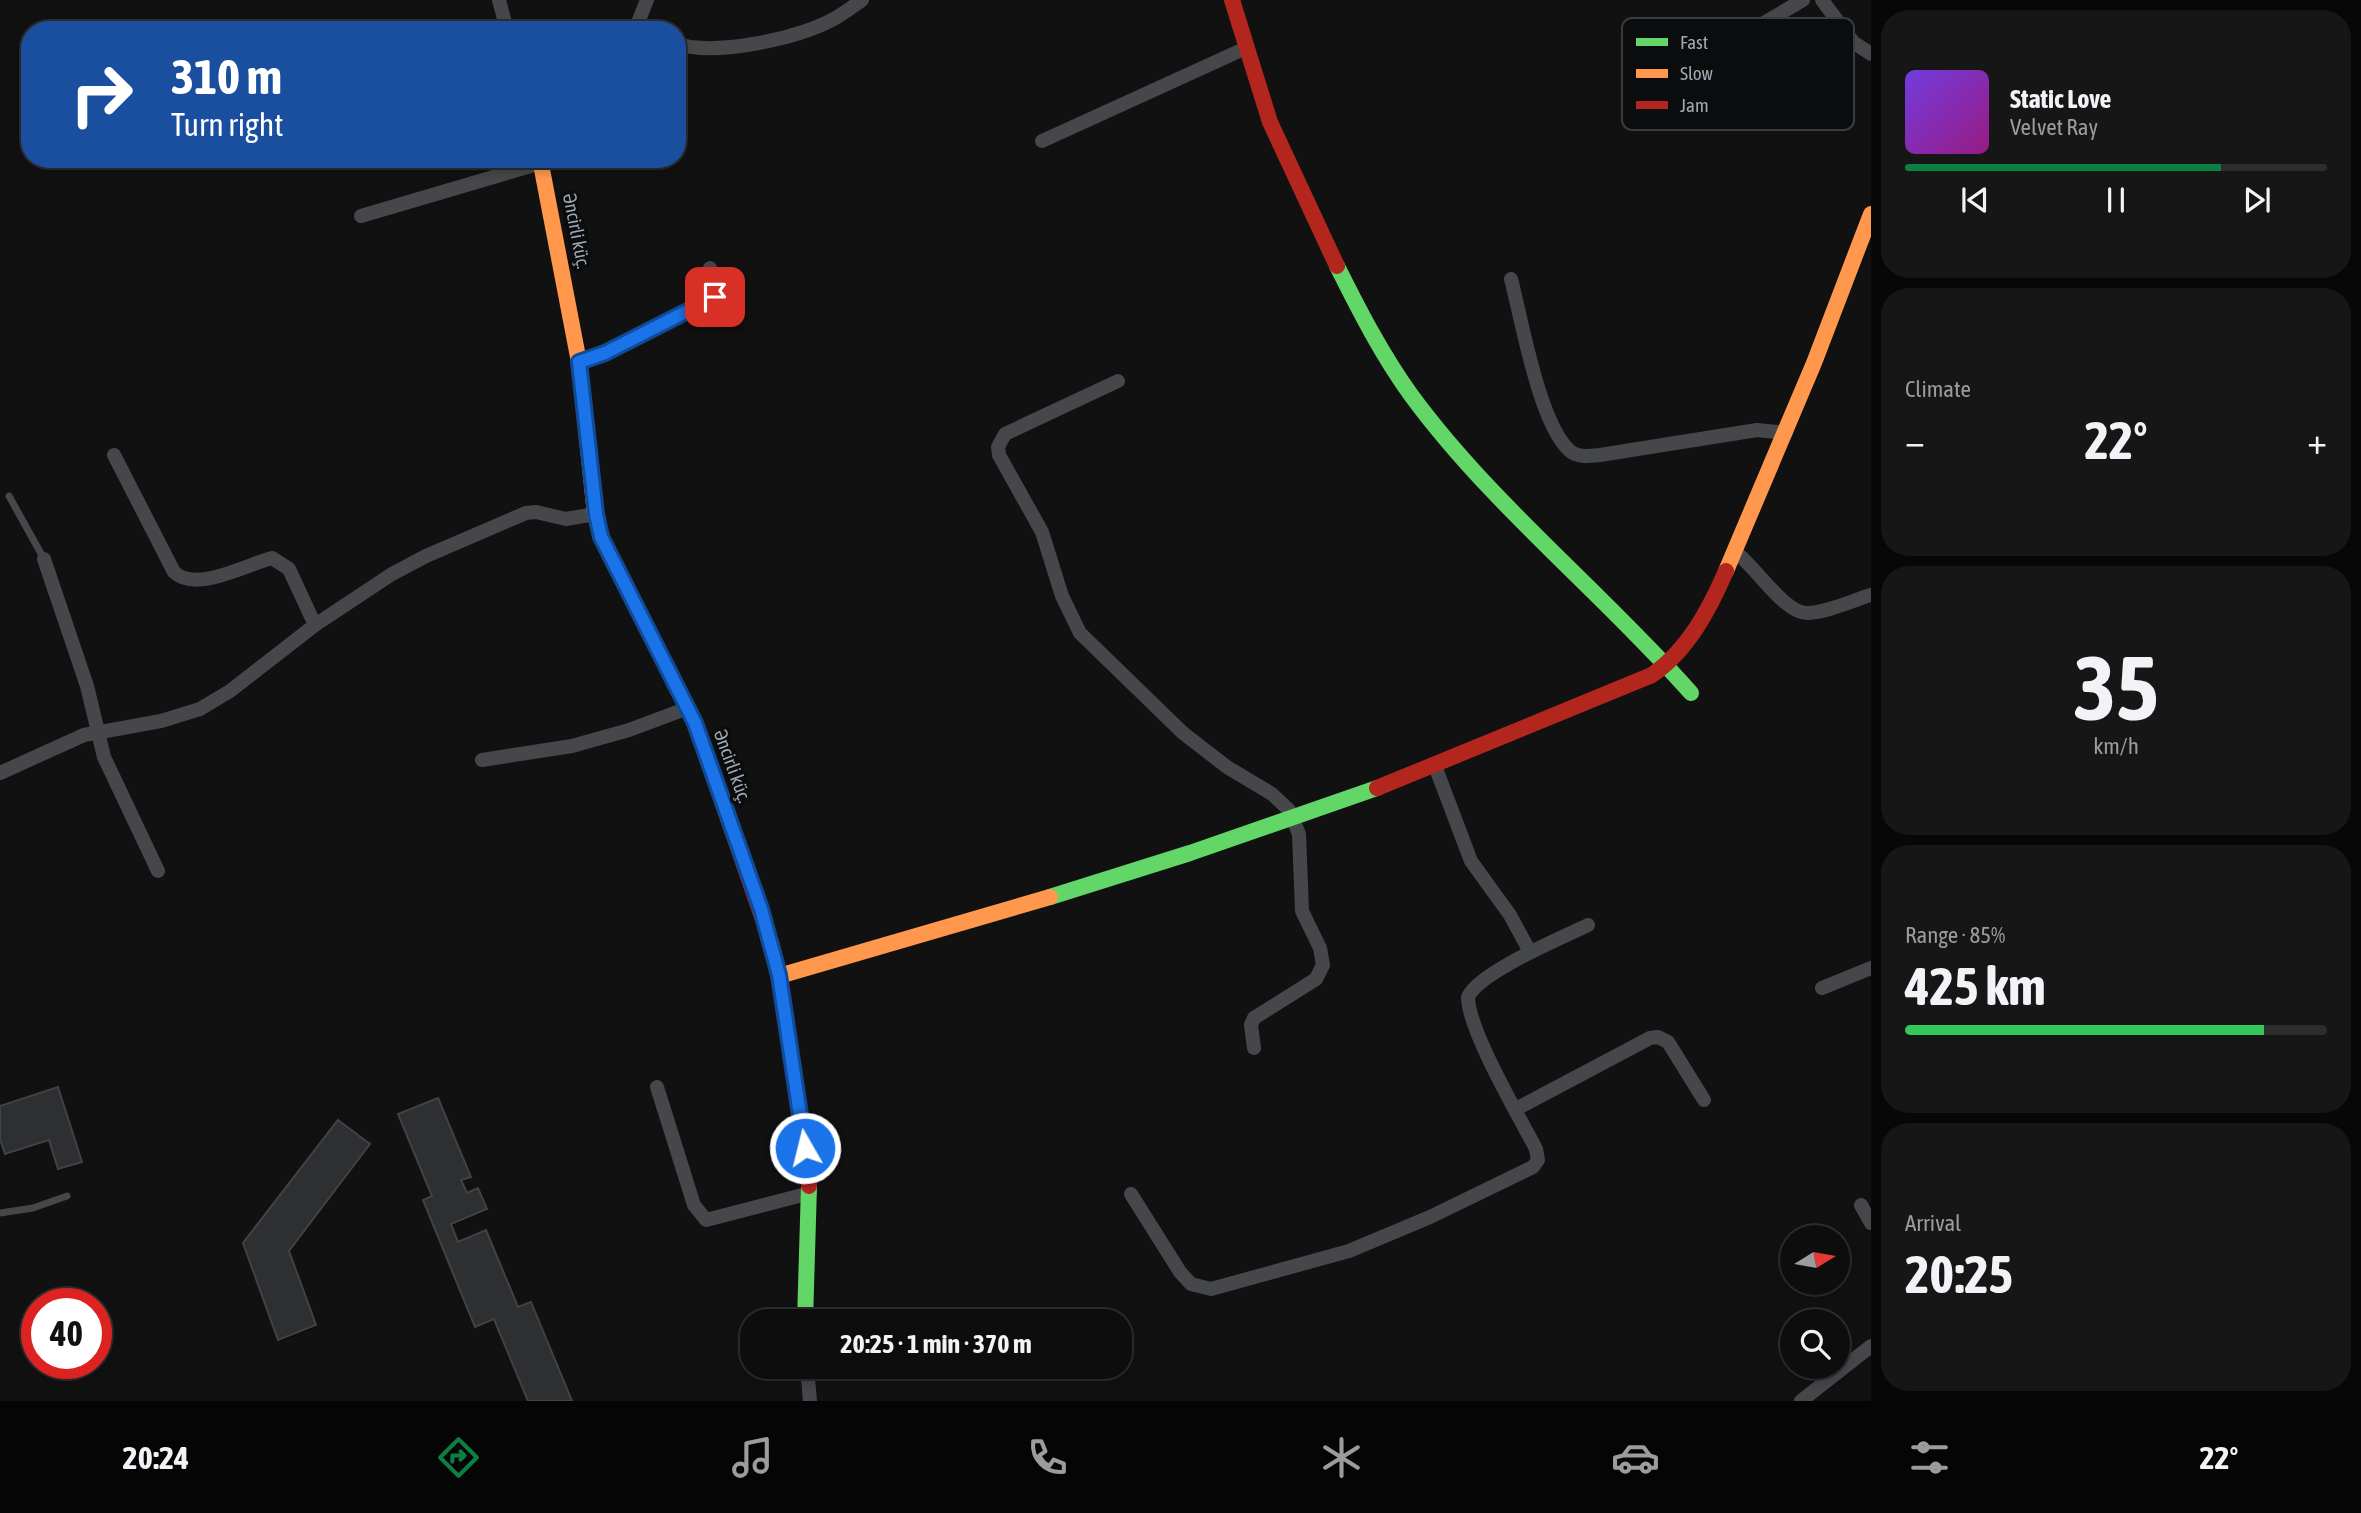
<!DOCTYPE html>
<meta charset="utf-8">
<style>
body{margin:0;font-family:"Asap Condensed",sans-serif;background:#161616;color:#f1f3f6;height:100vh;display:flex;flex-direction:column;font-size:26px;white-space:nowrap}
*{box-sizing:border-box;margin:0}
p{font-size:23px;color:#9a9c9d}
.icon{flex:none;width:38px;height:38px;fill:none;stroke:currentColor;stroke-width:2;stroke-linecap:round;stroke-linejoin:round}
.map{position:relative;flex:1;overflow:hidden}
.sheet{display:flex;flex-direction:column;gap:10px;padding:10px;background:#070707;width:490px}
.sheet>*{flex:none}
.top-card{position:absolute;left:21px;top:21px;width:665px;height:147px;border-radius:28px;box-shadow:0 4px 10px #0003,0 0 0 2px #2d2d2e;background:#1a4fa0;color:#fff;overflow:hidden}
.needle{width:46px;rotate:79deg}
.controls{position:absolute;left:1780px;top:1225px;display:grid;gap:14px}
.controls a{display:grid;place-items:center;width:70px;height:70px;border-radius:50%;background:#0d0d0d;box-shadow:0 4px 10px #0003,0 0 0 2px #2d2d2e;font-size:35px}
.speed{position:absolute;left:21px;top:1288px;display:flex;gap:14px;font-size:35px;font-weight:700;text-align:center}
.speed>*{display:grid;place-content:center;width:91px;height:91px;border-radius:50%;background:#0d0d0d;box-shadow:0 4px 10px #0003,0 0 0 2px #2d2d2e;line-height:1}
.speed .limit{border:10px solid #d22;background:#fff;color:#111}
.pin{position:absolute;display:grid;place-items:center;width:60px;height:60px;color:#fff;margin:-30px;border-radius:14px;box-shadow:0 4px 10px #0006}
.me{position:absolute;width:77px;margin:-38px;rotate:352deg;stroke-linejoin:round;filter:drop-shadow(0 0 5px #0008)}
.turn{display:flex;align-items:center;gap:24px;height:147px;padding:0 35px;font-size:32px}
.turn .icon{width:91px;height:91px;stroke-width:2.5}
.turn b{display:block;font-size:49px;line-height:60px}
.big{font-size:52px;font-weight:700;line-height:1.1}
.sheet .card{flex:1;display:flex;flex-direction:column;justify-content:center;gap:10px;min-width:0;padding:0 24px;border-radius:28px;background:#161616}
.sheet .dial{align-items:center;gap:0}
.dial b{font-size:91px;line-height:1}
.song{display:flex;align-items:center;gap:21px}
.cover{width:84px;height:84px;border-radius:10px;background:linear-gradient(135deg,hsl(260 70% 55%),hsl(310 70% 35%))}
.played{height:7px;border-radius:4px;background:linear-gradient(90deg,#0b8043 75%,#2d2d2e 75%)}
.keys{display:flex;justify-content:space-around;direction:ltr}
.heat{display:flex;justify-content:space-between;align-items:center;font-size:38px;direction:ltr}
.charge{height:10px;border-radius:5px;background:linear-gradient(90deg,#34c759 85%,#2d2d2e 0)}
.trip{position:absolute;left:740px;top:1309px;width:392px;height:70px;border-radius:28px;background:#0d0d0d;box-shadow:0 4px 10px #0003,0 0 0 2px #2d2d2e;font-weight:700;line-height:70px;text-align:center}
.tabs{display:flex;height:112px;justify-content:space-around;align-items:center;background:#050505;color:#9a9c9d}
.tabs .icon{width:49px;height:49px}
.tabs .on{color:#0b8043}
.tabs b{font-size:32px;color:#f1f3f6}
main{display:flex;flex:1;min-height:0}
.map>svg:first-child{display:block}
</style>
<main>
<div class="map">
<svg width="1871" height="1401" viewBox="0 0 1871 1401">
<rect width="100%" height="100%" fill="#111"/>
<g fill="#0007">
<polygon points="58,1089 83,1163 62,1170 51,1141 8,1155 0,1133 0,1108"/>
<polygon points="439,1101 471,1178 462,1182 467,1195 480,1192 488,1211 451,1226 459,1244 519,1309 532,1305 572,1401 530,1401 496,1320 477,1326 435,1197"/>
<polygon points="371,1146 289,1253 317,1327 281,1341 282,1257 285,1259"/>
</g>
<g fill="#2e2f31" stroke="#404245" stroke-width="2">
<polygon points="58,1087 82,1162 58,1169 49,1140 5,1154 0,1139 0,1106"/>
<polygon points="438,1098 471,1177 461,1180 467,1193 478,1188 487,1209 451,1224 458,1242 486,1230 518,1307 531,1302 572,1401 528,1401 494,1319 475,1327 423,1200 432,1196 398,1114"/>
<polygon points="338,1120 370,1144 289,1251 316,1325 278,1340 243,1243"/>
</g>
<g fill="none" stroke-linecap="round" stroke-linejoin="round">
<g stroke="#45474a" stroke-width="7">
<polyline points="9,496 44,559"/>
<polyline points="0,1213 33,1208 67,1196"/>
</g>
<g stroke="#45474a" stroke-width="14">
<polyline points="499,0 507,30"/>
<polyline points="1822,0 1853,42 1871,54"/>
<polyline points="635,30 647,0"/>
<polyline points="1712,31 1725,38 1740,37 1803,0"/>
<path d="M677,44c39,12 117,-5 153,-23 12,-6 22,-14 32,-21"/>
<polyline points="1042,141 1246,48"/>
<polyline points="361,216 541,163"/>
<path d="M1511,279c11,42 28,143 58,171 8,8 20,6 31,5l157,-25 29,3"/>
<polyline points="579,362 605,353 715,297 719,287 710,268"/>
<polyline points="1118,381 1005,434 998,447 999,455 1042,532 1062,596 1080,633 1183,733 1227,767 1272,794 1289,810 1299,834 1302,911 1320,948 1323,965 1316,979 1254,1018 1251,1025 1254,1048"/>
<path d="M114,455l60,117c22,21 71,-7 98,-14l17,11 26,56"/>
<path d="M1734,551c21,14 50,63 74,62 20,-1 43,-12 63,-18"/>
<polyline points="44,559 87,686 104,757 158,871"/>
<polyline points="482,760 572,746 629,730 688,708"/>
<polyline points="1435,766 1471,861 1510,915 1530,952"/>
<polyline points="0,773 84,735 161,721 200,709 230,691 315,625 392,574 426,556 526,513 536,512 566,519 595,514"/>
<polyline points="1822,988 1871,968"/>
<polyline points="657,1087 694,1205 706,1220 810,1193"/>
<polyline points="1516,1109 1650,1038 1658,1037 1668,1042 1704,1100"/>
<path d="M1131,1194l49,78 11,12 20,5 138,-38 81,-34 103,-50 5,-7 -2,-11c-17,-33 -68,-119 -68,-152 11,-25 94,-59 120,-72"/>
<polyline points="1861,1205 1871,1223"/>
<polyline points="884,1321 900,1321"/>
<polyline points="807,1367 810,1401"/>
<polyline points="1801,1401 1871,1346"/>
</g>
<g stroke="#63d668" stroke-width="16">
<path d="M1337,266c22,44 45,89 74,129 79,108 191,197 280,298"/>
<polyline points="1050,897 1190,853 1377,788"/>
<polyline points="805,1321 809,1186"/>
</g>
<g stroke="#ff974d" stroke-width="16">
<polyline points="540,159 579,362 595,514 601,537 644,622"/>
<polyline points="1726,571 1814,363 1871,214"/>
<polyline points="779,976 1050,897"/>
</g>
<g stroke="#b3261e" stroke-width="16">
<polyline points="1232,0 1270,122 1337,266"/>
<polyline points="644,622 695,723 772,946 784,1004 809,1186"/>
<path d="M1377,788l275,-113c36,-25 57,-65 74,-104"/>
</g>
</g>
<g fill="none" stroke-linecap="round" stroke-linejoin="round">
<g stroke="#114b97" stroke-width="18">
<polyline id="route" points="715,297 605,353 579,362 596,514 601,537 695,723 761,909 779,975 805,1148"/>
</g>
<use href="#route" stroke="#1a73e8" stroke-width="12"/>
</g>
<g text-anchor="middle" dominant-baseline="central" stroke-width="7" stroke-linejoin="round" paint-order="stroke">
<g font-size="19" fill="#a1a9b4" stroke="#0b0c0d">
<text transform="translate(577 231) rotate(79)">Əncirli küç.</text>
<text transform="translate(733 766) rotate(70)">Əncirli küç.</text>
</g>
</g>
<rect x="1622" y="18" width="232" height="112" rx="10" fill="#0b0c0d" stroke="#383b3f" stroke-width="2"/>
<rect x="1636" y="38" width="32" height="8" fill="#63d668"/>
<rect x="1636" y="69" width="32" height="9" fill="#ff974d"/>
<rect x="1636" y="101" width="32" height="8" fill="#b3261e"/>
<g font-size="19" fill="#a1a9b4">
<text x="1680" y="49">Fast</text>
<text x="1680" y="80">Slow</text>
<text x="1680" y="112">Jam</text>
</g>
</svg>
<div class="controls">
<a><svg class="needle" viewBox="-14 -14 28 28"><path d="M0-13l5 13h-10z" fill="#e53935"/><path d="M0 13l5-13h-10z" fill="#9a9c9d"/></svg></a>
<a><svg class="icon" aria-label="search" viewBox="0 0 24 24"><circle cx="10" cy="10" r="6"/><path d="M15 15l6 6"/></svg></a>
</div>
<div class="speed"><div class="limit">40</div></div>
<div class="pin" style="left:715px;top:297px;background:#d93025"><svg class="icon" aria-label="arrive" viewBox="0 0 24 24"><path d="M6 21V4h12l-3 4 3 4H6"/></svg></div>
<svg class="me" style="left:805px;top:1148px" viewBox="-20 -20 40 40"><circle r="17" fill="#1a73e8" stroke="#fff" stroke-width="3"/><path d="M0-11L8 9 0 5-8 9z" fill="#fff"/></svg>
<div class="trip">20:25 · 1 min · 370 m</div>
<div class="top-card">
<div class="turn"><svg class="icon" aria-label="right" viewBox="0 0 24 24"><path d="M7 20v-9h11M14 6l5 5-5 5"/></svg><div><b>310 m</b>Turn right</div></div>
</div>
</div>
<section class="sheet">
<div class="card">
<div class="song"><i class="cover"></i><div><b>Static Love</b><p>Velvet Ray</p></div></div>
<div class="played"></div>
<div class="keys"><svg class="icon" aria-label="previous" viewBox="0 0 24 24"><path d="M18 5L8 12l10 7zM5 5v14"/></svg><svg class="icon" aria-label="pause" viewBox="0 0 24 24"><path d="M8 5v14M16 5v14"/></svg><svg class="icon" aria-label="next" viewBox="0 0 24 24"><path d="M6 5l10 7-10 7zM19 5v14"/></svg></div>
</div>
<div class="card"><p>Climate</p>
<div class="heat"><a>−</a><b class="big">22°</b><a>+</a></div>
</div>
<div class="card dial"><b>35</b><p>km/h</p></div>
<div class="card"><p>Range · 85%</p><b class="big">425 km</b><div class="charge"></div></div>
<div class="card"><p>Arrival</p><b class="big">20:25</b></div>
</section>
</main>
<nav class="tabs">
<b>20:24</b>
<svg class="icon on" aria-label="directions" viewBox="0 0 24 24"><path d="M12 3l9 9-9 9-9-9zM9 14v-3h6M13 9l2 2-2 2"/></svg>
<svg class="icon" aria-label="music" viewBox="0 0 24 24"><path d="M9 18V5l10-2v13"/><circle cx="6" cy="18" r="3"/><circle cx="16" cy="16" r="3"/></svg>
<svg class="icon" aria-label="phone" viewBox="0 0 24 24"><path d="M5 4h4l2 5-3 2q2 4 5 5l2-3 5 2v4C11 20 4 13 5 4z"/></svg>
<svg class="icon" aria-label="climate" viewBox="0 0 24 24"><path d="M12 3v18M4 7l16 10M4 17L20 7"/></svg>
<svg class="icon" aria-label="car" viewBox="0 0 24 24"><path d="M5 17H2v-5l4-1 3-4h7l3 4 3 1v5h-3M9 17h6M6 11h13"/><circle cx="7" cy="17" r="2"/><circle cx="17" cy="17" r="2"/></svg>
<svg class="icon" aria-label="filters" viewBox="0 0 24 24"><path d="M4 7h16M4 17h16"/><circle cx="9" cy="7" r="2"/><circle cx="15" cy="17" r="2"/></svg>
<b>22°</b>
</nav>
